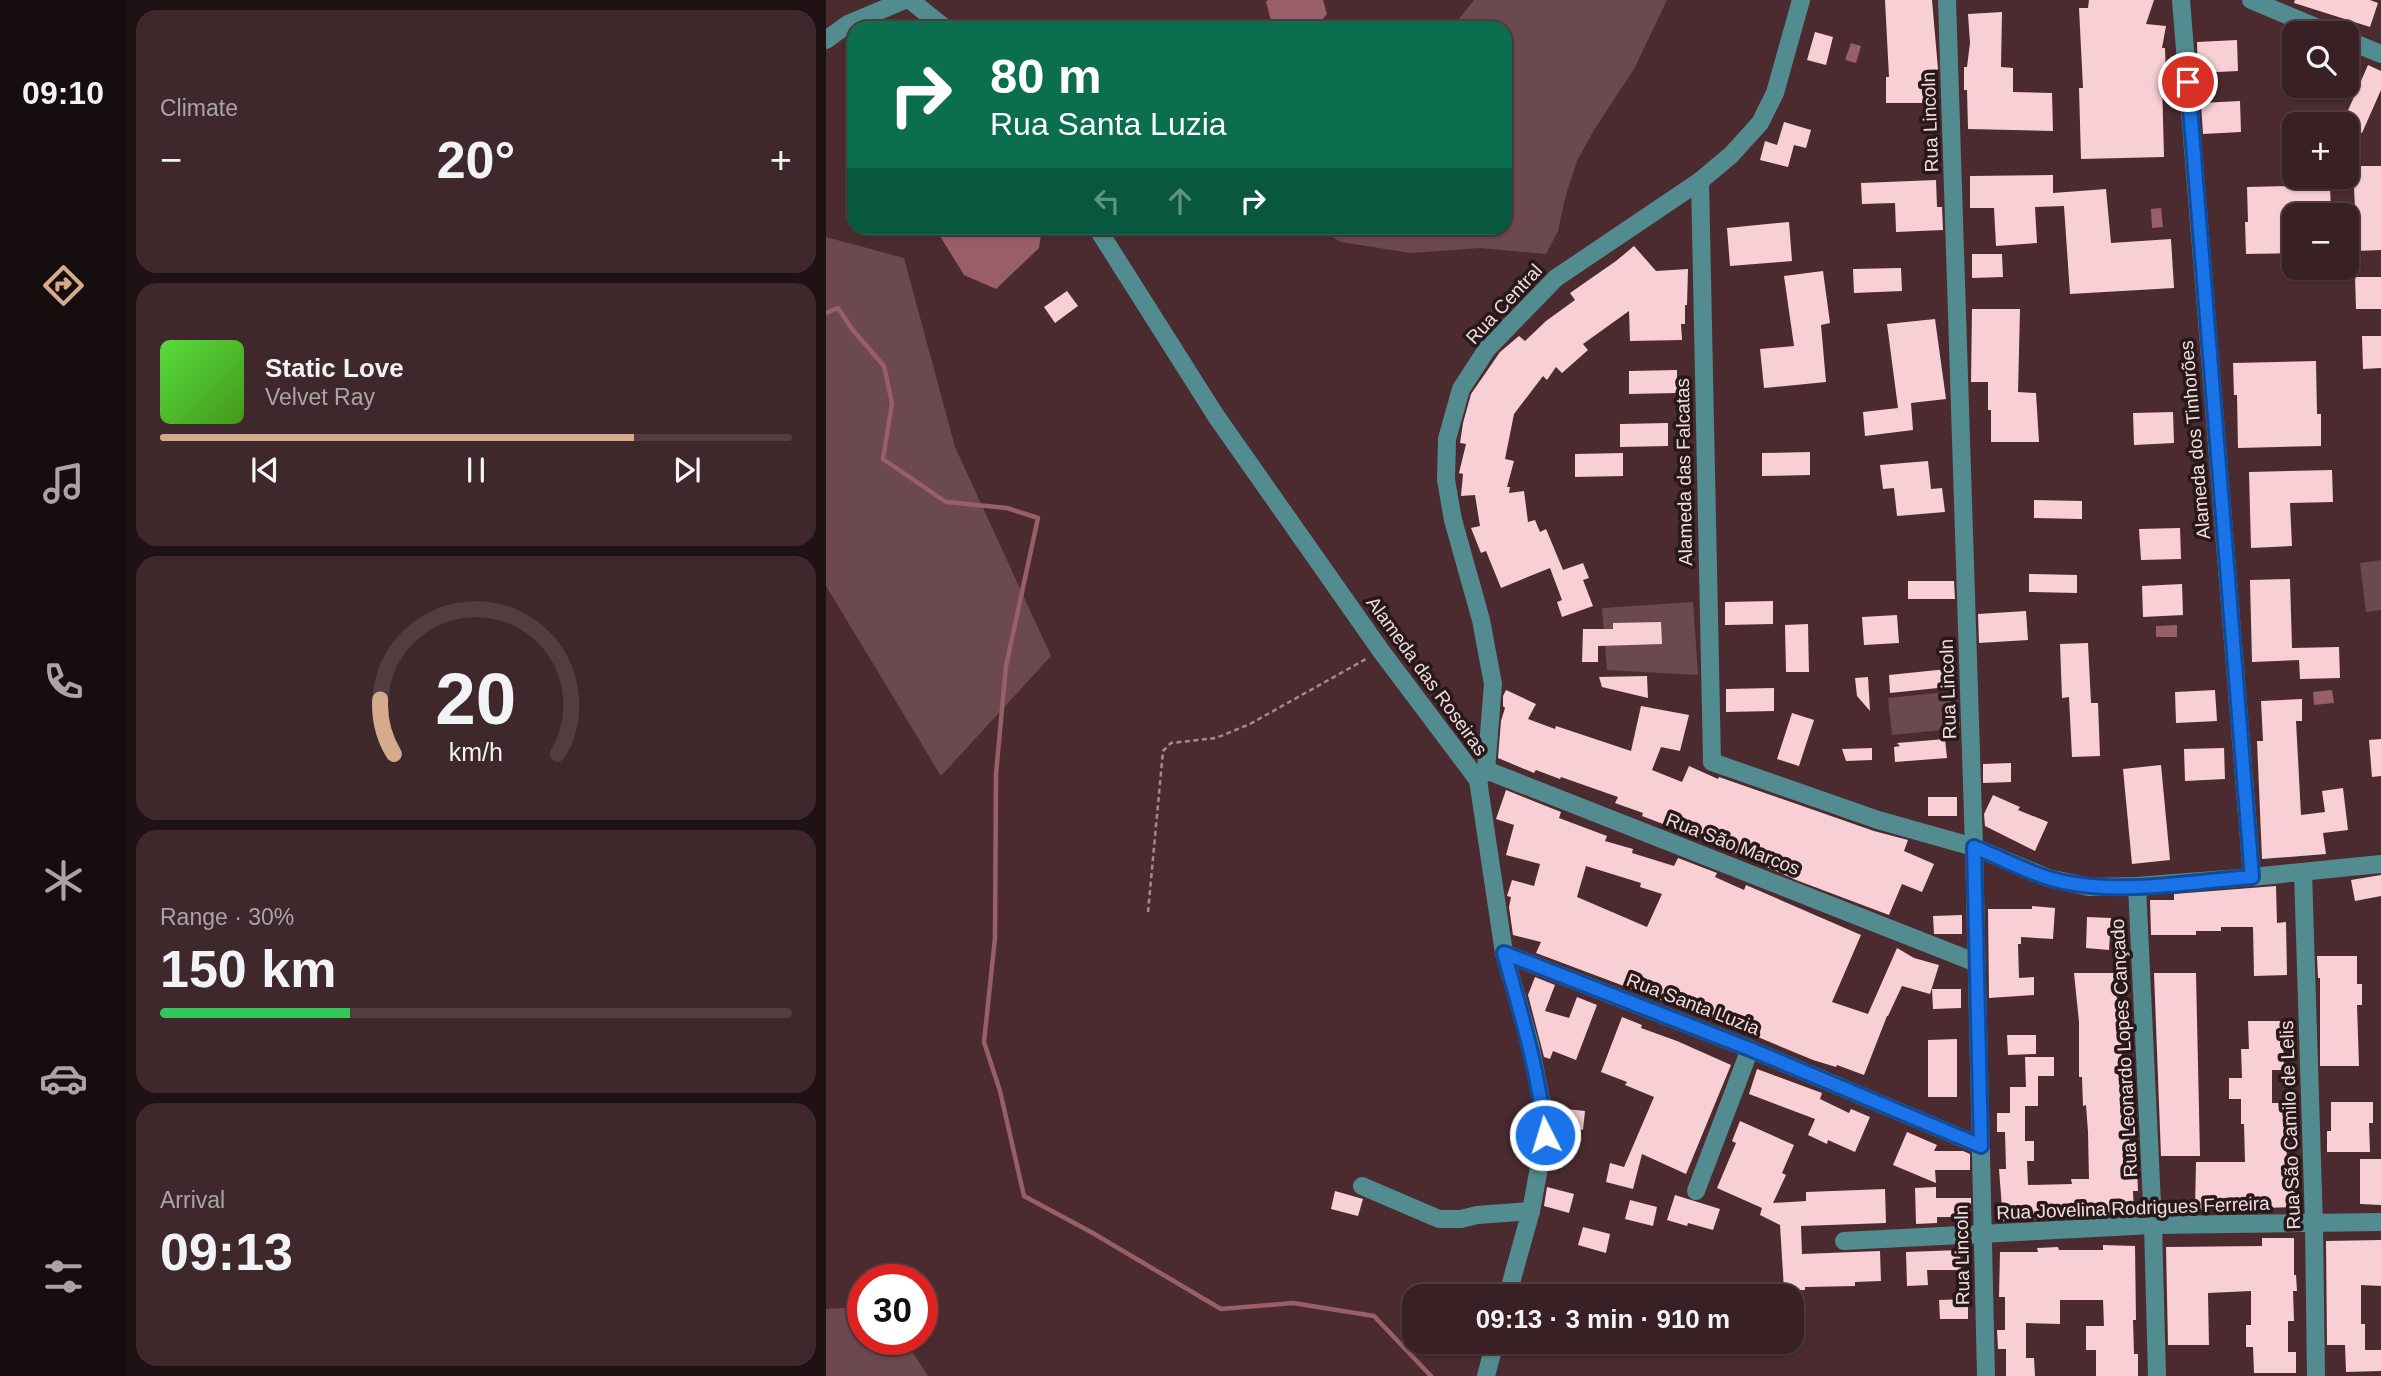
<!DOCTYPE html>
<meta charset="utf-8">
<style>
body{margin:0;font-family:Arial,sans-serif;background:#3f282c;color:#f1f3f6;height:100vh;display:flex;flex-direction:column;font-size:26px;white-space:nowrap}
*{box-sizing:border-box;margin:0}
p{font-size:23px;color:#aba3a6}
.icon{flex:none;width:38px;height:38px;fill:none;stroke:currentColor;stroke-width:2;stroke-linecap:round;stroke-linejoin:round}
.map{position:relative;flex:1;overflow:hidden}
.sheet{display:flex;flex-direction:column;gap:10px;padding:10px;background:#1f1214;width:700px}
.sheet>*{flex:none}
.hud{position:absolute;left:21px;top:21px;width:665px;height:214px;border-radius:21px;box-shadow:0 2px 5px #0004,0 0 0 2px #523e41;background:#0b6e4f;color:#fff;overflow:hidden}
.fabs{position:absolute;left:1456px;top:21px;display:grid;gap:14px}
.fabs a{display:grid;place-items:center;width:77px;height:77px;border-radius:14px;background:#382024;box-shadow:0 2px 5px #0004,0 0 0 2px #523e41;font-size:35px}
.speed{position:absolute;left:21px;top:1264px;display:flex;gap:14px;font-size:35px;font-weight:700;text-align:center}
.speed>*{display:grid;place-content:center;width:91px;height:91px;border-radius:50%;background:#382024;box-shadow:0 2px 5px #0004,0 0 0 2px #523e41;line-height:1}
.speed .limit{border:10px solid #d22;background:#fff;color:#111}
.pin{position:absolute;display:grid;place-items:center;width:60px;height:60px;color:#fff;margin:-30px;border:4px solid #fff;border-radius:50%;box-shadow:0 2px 7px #0007}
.me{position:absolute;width:77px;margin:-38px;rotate:355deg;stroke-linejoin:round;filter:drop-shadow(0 0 5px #0008)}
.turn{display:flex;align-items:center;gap:24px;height:147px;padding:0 28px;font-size:32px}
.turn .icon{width:91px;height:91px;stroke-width:2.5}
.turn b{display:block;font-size:49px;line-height:60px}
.lanes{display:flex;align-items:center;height:66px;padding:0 28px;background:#0003;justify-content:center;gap:35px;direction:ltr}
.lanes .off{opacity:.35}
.big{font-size:52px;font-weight:800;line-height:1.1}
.sheet .widget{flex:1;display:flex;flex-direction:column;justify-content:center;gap:10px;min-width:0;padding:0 24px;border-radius:21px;background:#3f282c}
.sheet .dial{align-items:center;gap:0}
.dial svg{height:182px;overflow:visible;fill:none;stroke:#523e41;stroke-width:7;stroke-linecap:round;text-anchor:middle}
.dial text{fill:#f1f3f6;stroke:none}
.song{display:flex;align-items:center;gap:21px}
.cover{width:84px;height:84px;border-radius:10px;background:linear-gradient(135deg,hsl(110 70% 55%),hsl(100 70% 35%))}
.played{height:7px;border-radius:4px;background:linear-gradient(90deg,#d6ab8b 75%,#523e41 75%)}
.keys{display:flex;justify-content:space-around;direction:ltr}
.heat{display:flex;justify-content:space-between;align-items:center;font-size:38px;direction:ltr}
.charge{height:10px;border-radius:5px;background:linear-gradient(90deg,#34c759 30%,#523e41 0)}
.trip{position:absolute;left:576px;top:1284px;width:402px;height:70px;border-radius:21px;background:#382024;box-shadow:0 2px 5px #0004,0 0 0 2px #523e41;font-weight:800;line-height:70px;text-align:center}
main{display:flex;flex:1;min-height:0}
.dock{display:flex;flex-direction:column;width:126px;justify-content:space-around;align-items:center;background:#160d0e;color:#aba3a6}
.dock .icon{width:49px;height:49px}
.dock .current{color:#d6ab8b}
.dock b{font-size:32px;color:#f1f3f6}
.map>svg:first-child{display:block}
</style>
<main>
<nav class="dock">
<b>09:10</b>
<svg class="icon current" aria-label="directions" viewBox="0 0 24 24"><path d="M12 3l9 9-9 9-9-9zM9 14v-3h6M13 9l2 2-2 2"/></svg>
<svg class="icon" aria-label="music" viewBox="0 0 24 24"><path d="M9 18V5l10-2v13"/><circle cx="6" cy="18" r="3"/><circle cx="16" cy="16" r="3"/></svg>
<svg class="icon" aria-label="phone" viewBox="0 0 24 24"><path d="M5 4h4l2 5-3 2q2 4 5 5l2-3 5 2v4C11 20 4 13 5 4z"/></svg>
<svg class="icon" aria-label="climate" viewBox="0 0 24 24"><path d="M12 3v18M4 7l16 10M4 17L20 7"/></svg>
<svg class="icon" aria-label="car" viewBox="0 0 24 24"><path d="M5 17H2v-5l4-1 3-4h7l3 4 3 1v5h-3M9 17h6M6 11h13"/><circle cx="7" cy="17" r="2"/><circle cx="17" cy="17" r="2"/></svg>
<svg class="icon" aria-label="filters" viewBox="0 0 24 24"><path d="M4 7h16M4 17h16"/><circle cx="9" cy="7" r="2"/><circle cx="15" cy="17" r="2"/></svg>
</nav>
<section class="sheet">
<div class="widget"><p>Climate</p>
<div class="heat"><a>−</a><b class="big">20°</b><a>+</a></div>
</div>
<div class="widget">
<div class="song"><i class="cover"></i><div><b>Static Love</b><p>Velvet Ray</p></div></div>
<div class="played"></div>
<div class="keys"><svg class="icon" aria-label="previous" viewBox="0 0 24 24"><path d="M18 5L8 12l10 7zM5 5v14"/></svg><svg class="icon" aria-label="pause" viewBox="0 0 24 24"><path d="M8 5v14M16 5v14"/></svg><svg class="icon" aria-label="next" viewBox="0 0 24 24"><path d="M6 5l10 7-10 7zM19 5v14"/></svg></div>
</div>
<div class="widget dial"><svg viewBox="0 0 100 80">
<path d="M14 69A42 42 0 1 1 86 69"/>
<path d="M14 69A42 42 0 0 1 8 45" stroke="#d6ab8b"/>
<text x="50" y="56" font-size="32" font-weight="700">20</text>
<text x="50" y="72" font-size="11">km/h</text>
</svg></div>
<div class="widget"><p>Range · 30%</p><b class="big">150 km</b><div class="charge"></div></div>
<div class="widget"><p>Arrival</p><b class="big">09:13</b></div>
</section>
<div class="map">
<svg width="1555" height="1376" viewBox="0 0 1555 1376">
<rect width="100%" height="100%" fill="#4b2b30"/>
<g fill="#6c494e">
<polygon points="648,0 841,0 808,69 768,130 751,161 739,198 732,231 720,254 654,248 585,253 515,242 490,228 679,228 679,28 626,28"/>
<polygon points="0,237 78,258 129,447 225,656 115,776 0,586"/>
<polygon points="1555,560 1555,610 1540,612 1534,563"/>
<polygon points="867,602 872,675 781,670 776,608"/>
<polygon points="1131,691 1134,728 1066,735 1062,698"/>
<polygon points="37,1307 37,1339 78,1339 102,1376 0,1376 0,1309"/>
</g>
<g fill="#985f68">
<polygon points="442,0 497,0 501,14 489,28 447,28 440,2"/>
<polygon points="1025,43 1035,46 1030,63 1019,60"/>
<polygon points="1335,208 1337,227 1326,228 1325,209"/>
<polygon points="109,228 216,228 213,248 170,289 138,275"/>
<polygon points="1351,625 1351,637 1330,637 1330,626"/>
<polygon points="1506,690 1508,703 1488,705 1487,692"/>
</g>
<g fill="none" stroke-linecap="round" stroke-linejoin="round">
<polyline stroke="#985f68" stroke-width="4.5" points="0,313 12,308 26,329 58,366 66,403 57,459 120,502 181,508 212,518 180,666 170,774 169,938 158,1042 174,1091 198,1196 265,1232 395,1309 467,1303 548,1316 605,1376"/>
</g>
<g fill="#f7cfd4" fill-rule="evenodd">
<polygon points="1059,0 1106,0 1112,69 1109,71 1109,103 1060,103 1060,77 1063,77"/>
<polygon points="1263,0 1328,0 1320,24 1340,26 1336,48 1339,48 1340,80 1336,80 1338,157 1255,159 1253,88 1257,88 1253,8 1262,8"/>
<polygon points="1469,0 1544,0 1552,3 1544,27 1468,3"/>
<polygon points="1176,12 1175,67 1187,68 1187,92 1226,93 1227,131 1142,129 1141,90 1138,90 1138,67 1141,67 1144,43 1142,14"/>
<polygon points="989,32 1007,37 1000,65 981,60"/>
<polygon points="1411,40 1412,71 1372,73 1371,42"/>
<polygon points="1542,65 1555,71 1555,90 1536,133 1521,127 1521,124 1516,124"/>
<polygon points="1414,101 1415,132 1377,134 1375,103"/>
<polygon points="958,122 985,130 980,148 968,145 962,167 934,160 939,141 951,145"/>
<polygon points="1527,166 1555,166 1555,250 1531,251"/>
<polygon points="1227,175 1227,193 1280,189 1285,243 1345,239 1348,288 1244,294 1238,206 1209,207 1211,243 1170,246 1168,208 1144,208 1144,176"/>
<polygon points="1110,180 1111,207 1116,207 1117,230 1070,232 1069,203 1036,204 1035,183"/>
<polygon points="1504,185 1505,215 1468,215 1468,253 1420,254 1419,222 1422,222 1421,187"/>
<polygon points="963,222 966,261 904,266 901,228"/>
<polygon points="808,246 830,271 862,269 861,305 859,305 859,324 855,324 856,340 804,341 803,311 757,344 762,350 736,373 730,367 721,380 717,376 688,414 679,459 688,461 681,487 684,487 683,493 698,491 702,522 709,520 714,532 720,529 737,570 757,563 763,578 757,580 767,606 736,617 731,602 736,600 724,568 675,588 660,551 655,553 645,528 654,526 649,495 635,496 637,474 633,473 640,444 634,443 637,423 645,394 674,352 693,336 699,341 720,321 749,300 744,293 790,261"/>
<polygon points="1146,254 1176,254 1177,277 1146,278"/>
<polygon points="1075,268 1076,291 1028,293 1027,269"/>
<polygon points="997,271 1004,323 995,325 1000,382 938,388 934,349 968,346 958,276"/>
<polygon points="1529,277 1555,277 1555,309 1530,309"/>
<polygon points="241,291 252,306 229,323 218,307"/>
<polygon points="1146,309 1194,309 1192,392 1210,393 1213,442 1165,442 1165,410 1162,410 1162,382 1145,382"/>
<polygon points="1109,319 1120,399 1085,403 1087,430 1039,436 1037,412 1072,408 1061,324"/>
<polygon points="1536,336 1555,336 1555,368 1537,369"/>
<polygon points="1490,361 1491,414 1495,414 1495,446 1412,448 1411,395 1408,395 1407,363"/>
<polygon points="851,370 851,393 803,394 803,371"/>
<polygon points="1347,412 1348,443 1308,445 1307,413"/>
<polygon points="842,423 842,446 794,447 794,424"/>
<polygon points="984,452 984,475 936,476 936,453"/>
<polygon points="797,453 797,476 749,477 749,454"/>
<polygon points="1102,461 1105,489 1116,488 1119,512 1071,516 1068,488 1057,489 1054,465"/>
<polygon points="1506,470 1507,502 1464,503 1466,546 1425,548 1423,472"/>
<polygon points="1208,500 1256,501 1256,519 1208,518"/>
<polygon points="1354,528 1355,559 1315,560 1313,529"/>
<polygon points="1203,574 1251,575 1251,593 1203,592"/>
<polygon points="1464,579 1466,648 1513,647 1514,678 1474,679 1473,660 1426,662 1424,580"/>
<polygon points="1082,581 1128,581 1129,599 1082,599"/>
<polygon points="1356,584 1357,615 1317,617 1316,586"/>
<polygon points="947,601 947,624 899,625 899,602"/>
<polygon points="1200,611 1202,640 1153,643 1152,614"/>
<polygon points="1071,615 1073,643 1038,645 1036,617"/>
<polygon points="835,622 836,644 772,646 772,662 756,662 757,629 787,629 787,623"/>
<polygon points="982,624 983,672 960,672 959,625"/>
<polygon points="1262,643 1265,703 1272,703 1274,756 1246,757 1243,697 1236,698 1234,644"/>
<polygon points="1131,668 1131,686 1064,693 1063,675"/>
<polygon points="821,676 822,698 776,687 773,677"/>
<polygon points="1042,677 1044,711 1031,696 1029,678"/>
<polygon points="948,688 948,711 900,712 900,689"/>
<polygon points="680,690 710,704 702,719 729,729 730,726 805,751 815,706 863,715 854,751 835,747 826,770 856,782 863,766 892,779 893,777 1048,831 1082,840 1078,851 1108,864 1096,892 1076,884 1063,915 970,880 895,846 816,816 817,813 789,803 792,797 735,777 734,779 710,770 708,773 672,758 675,721 679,708 677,706 677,696"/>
<polygon points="1389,690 1391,721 1350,723 1349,692"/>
<polygon points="1476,699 1476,721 1470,721 1475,815 1499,812 1496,791 1517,788 1522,830 1497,833 1500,854 1436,859 1431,741 1437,741 1435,701"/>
<polygon points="966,713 988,720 973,766 951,759"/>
<polygon points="1119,739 1121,758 1069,762 1068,747 1074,746 1071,743"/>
<polygon points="1555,739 1555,776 1546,777 1543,740"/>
<polygon points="1046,748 1046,760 1020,761 1016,749"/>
<polygon points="1398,748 1399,779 1359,781 1358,749"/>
<polygon points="1185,763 1185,782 1157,783 1157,764"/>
<polygon points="1335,765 1344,860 1306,864 1297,769"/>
<path d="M680,790l55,22 -2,6 48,18 -2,5 28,8 -1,4 42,13 4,-8 39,15 -2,4 29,13 2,-5 115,50 -29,67 36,12 29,-66 17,10 25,7 -9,29 -28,-8 -14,30h-1l-23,59 -27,-10 -1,2 -23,-7 -72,-30 -205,-77 5,-11 -28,-7 -4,-28 2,-10 -4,-1 5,-16 22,6 6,-22 -34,-9 8,-30 -18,-6zM760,866l55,17 -1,4 22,7 -15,33 -70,-30z"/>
<polygon points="1167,795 1194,807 1192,810 1222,822 1209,851 1159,826 1158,814"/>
<rect x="1102" y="797" width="29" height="19"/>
<polygon points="1555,875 1555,896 1529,901 1525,880"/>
<polygon points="1450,886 1451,923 1460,922 1461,975 1428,976 1427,927 1395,927 1395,931 1370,931 1370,935 1325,935 1324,900 1348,900 1348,894"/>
<polygon points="1206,906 1229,908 1227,939 1195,937 1195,944 1192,944 1193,978 1208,977 1208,995 1163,998 1162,909 1206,909"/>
<polygon points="1136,915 1136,934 1108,934 1107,916"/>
<polygon points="1261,917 1285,918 1283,950 1260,948"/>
<polygon points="1491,956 1531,956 1531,984 1536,984 1536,1005 1531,1005 1533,1066 1494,1066 1494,978 1492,978"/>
<polygon points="1248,973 1290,973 1291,1000 1293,1000 1295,1027 1296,1079 1300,1079 1305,1170 1311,1170 1312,1191 1307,1191 1308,1214 1274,1216 1274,1212 1232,1213 1232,1218 1177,1221 1173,1169 1180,1169 1179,1132 1171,1132 1171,1113 1184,1113 1184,1087 1200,1087 1199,1057 1228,1057 1228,1076 1212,1076 1212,1106 1199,1106 1199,1141 1208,1141 1208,1161 1201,1161 1202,1185 1246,1184 1245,1179 1263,1179 1262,1132 1260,1105 1257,1106 1256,1077 1253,1077 1253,1022"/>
<polygon points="1328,973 1370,973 1374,1156 1335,1156"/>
<polygon points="709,977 729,985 719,1011 743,1018 751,997 771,1005 750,1060 727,1051 724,1059 718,1057 702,995"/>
<polygon points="1106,989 1135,989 1135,1008 1107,1009"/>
<polygon points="796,1017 816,1025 815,1028 851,1041 905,1065 860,1174 816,1154 807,1189 780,1182 784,1163 798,1167 828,1097 799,1085 801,1082 775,1072"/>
<polygon points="1422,1021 1465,1021 1465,1042 1457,1042 1458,1070 1446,1070 1446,1103 1457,1103 1461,1158 1470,1158 1470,1207 1369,1210 1370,1162 1419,1162 1418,1124 1415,1124 1415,1099 1403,1099 1403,1078 1416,1078 1415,1049 1423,1049"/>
<polygon points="1181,1035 1210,1035 1210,1054 1182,1055"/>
<polygon points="1131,1039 1131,1097 1102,1097 1102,1040"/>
<polygon points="931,1069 996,1093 994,1099 1023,1113 1025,1109 1044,1117 1029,1152 1002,1140 1001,1144 982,1135 989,1119 923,1094"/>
<polygon points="1505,1102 1547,1102 1547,1123 1543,1123 1544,1152 1501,1152 1501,1131 1505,1131"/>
<polygon points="731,1108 759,1111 757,1130 730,1127"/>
<polygon points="914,1121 968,1145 956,1173 960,1175 947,1203 980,1201 980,1192 1059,1189 1060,1223 975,1226 976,1254 1054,1251 1055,1281 1029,1282 1029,1286 979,1287 979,1290 958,1290 954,1225 934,1215 936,1208 891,1188 910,1143 906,1141"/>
<polygon points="1081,1132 1111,1145 1108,1151 1137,1151 1144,1154 1144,1170 1109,1170 1110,1183 1067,1165"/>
<polygon points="1534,1159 1555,1159 1555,1205 1534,1204"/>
<polygon points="721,1187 748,1194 743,1213 718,1206"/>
<polygon points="1110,1187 1110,1198 1145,1198 1145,1217 1111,1217 1111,1223 1090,1224 1089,1188"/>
<polygon points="509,1191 537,1199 532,1216 505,1209"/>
<polygon points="849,1195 894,1209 887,1230 862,1223 861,1226 841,1220"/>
<polygon points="804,1200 831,1207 827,1226 799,1219"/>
<polygon points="757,1227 784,1234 780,1253 752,1245"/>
<polygon points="1436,1238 1468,1238 1468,1275 1470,1275 1471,1291 1467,1291 1468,1321 1462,1321 1462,1352 1470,1352 1470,1373 1428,1373 1427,1347 1420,1347 1420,1325 1425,1325 1425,1291 1382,1293 1383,1345 1342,1345 1340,1247 1436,1246"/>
<polygon points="1555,1240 1555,1286 1535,1285 1535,1324 1539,1324 1539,1350 1555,1350 1555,1371 1520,1372 1519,1345 1501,1345 1500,1241"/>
<polygon points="1277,1245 1309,1246 1310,1320 1307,1320 1308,1354 1312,1354 1312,1376 1270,1376 1270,1350 1260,1350 1260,1326 1278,1326 1277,1300 1234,1300 1234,1324 1200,1323 1200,1358 1208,1358 1209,1376 1180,1376 1180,1349 1172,1349 1171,1330 1179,1330 1179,1297 1173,1297 1174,1252 1212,1252 1211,1248 1232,1247 1233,1250 1277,1250"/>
<polygon points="1134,1250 1135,1270 1101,1270 1102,1285 1081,1286 1080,1252"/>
<polygon points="1142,1299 1142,1319 1114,1319 1113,1300"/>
</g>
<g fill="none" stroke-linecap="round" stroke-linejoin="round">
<polyline stroke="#a4898d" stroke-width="2.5" stroke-dasharray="5 3.5" stroke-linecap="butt" points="322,912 337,751 345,743 390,738 424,724 540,659"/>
<g stroke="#538c90" stroke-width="18">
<polyline points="84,0 119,28"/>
<polyline points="1121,0 1148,847 1160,1376"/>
<polyline points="1355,0 1426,877"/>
<polyline points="1425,0 1504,33"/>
<polyline points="0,40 22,24 79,0"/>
<polyline points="1521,40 1555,54"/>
<polyline points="874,181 886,762 1052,820 1148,847 1222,878 1263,887 1311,886 1426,877 1555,864"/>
<polyline points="271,228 390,416 555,651 652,780 678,953 704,1044 715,1100 719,1135 705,1211 681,1297"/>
<polyline points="660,770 667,684 655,620 627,520 620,480 621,439 635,389 661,349 730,278 874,181 905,155 934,123 949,93 975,0"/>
<polyline points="653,779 660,770 1151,963"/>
<polyline points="1477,872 1488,1225 1490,1376"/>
<polyline points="1311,886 1327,1225 1331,1376"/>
<polyline points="678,953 924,1049 1155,1146"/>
<polyline points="536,1186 613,1219 635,1219 651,1215 705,1211"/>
<polyline points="870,1191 924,1049"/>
<polyline points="1018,1241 1327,1225 1555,1222"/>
<polyline points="660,1376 669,1342"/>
</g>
</g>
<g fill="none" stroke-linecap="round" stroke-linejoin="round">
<g stroke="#114b97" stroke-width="18">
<path id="route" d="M719,1135c-6,-63 -24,-121 -41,-182l246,96 231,97 -7,-299c25,10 49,23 74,31 63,19 140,4 204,-1l-64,-795"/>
</g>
<use href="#route" stroke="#1a73e8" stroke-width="12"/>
</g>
<g text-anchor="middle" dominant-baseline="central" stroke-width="7" stroke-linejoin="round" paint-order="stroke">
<g font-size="19" fill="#f2dcdf" stroke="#27181a">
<text transform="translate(1104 122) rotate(-92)">Rua Lincoln</text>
<text transform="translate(678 304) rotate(-47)">Rua Central</text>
<text transform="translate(1369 440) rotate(-95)">Alameda dos Tinhorões</text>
<text transform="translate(858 472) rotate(-91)">Alameda das Falcatas</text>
<text transform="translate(601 676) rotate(54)">Alameda das Roseiras</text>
<text transform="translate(1122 689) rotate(-92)">Rua Lincoln</text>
<text transform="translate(907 844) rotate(21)">Rua São Marcos</text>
<text transform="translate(867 1004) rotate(21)">Rua Santa Luzia</text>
<text transform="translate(1298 1048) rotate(-93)">Rua Leonardo Lopes Cançado</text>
<text transform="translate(1464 1125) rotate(-92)">Rua São Camilo de Lelis</text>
<text transform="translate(1307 1208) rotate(-2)">Rua Jovelina Rodrigues Ferreira</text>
<text transform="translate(1136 1255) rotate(-91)">Rua Lincoln</text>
</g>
</g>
</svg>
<div class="fabs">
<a><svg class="icon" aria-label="search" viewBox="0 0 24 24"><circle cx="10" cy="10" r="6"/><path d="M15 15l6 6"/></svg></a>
<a>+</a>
<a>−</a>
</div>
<div class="speed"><div class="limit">30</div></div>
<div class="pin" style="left:1362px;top:82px;background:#d93025"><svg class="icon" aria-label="arrive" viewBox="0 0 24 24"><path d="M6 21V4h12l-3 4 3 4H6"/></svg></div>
<svg class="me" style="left:719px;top:1135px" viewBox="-20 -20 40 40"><circle r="17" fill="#1a73e8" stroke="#fff" stroke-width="3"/><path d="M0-11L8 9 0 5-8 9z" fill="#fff"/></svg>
<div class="trip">09:13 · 3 min · 910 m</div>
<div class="hud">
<div class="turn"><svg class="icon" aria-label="right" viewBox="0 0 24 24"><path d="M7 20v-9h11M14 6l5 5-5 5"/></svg><div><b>80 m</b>Rua Santa Luzia</div></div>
<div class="lanes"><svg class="icon off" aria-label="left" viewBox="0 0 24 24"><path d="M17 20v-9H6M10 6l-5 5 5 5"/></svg><svg class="icon off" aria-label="ahead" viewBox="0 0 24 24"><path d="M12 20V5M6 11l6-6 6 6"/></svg><svg class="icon" aria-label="right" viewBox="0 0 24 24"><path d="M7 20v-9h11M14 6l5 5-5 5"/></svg></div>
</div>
</div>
</main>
